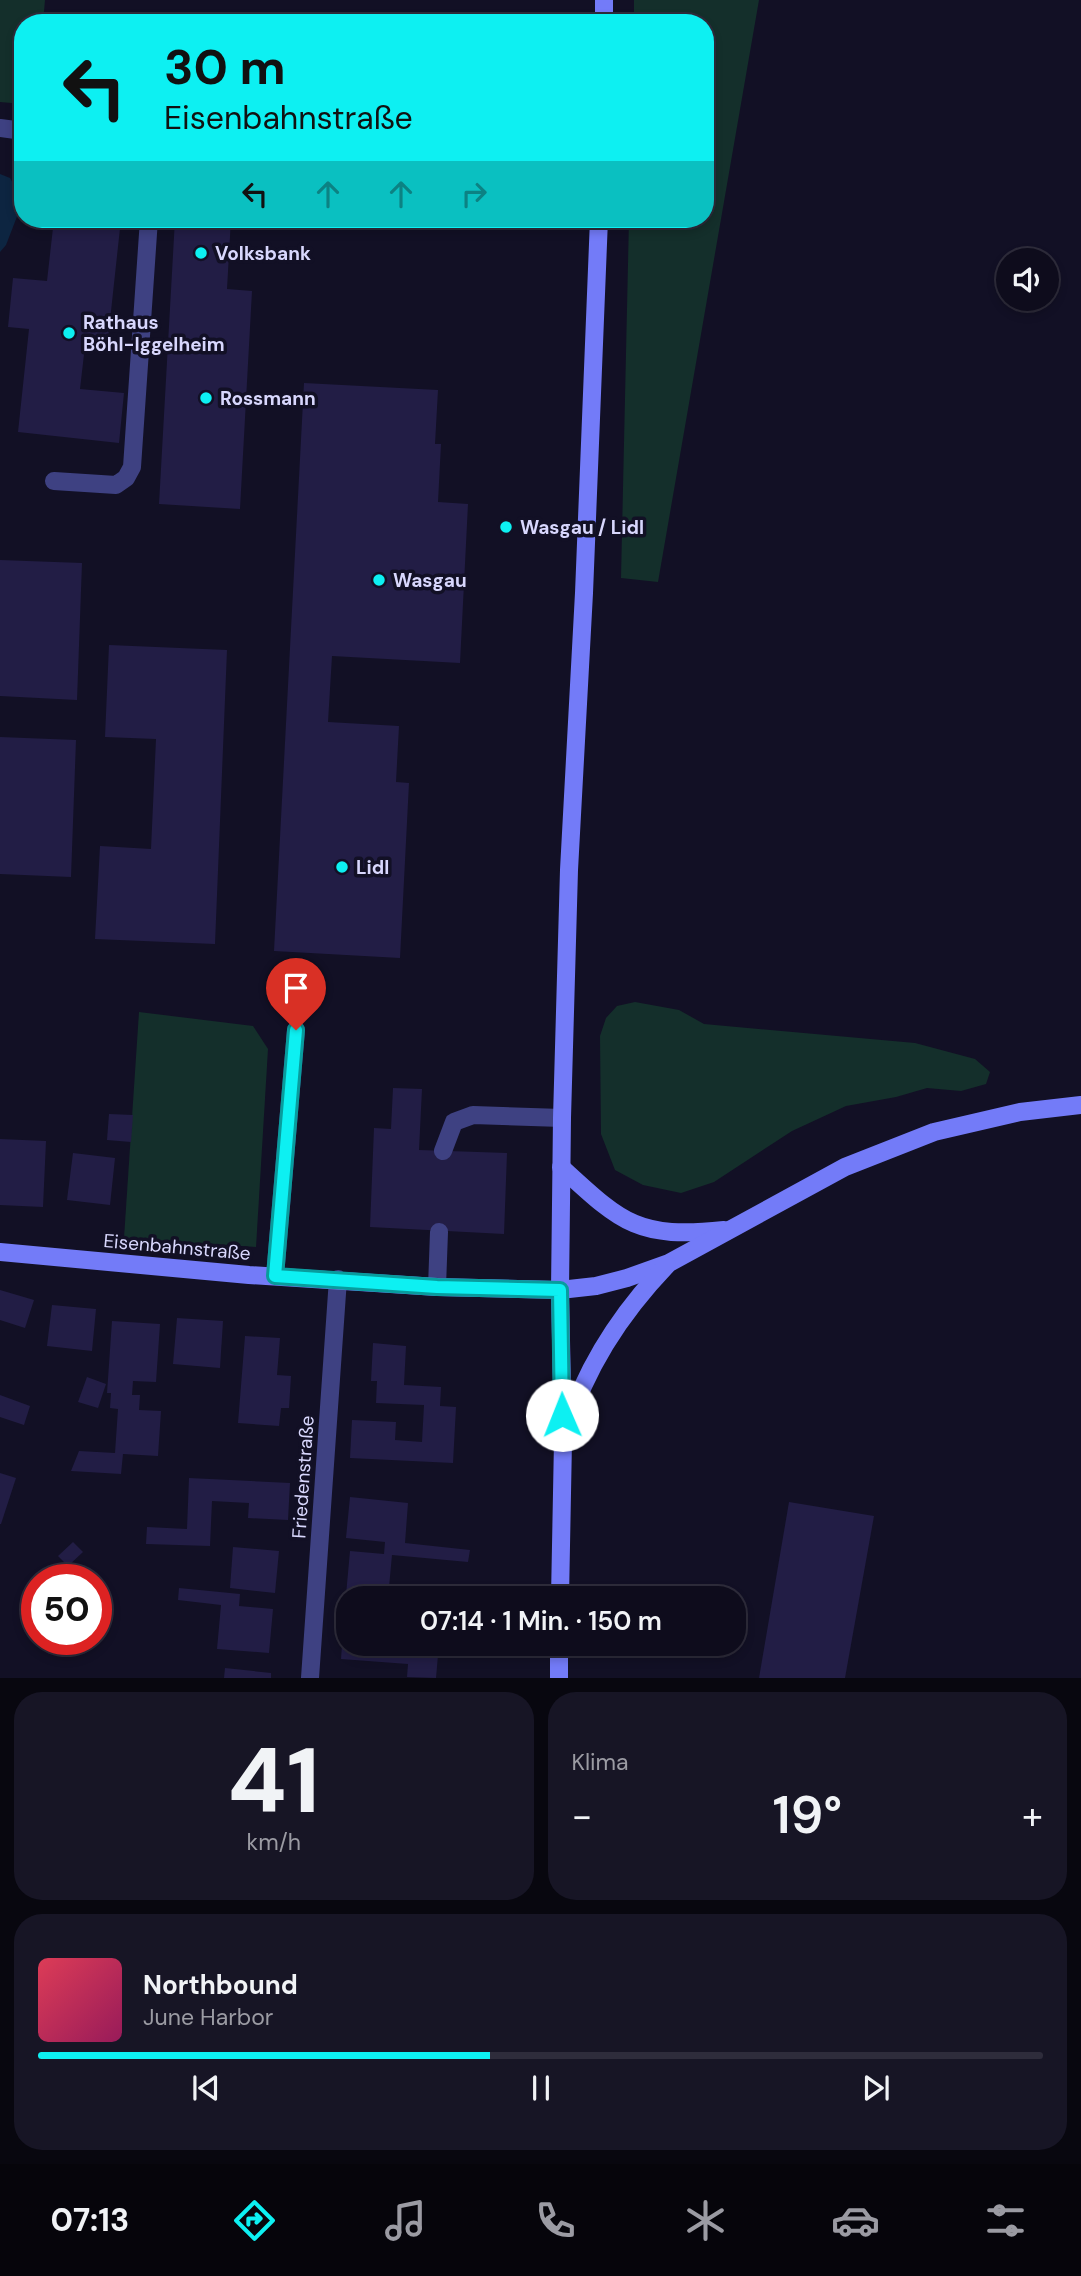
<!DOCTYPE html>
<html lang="de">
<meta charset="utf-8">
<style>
body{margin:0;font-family:"DM Sans",sans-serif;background:#171525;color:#f1f3f6;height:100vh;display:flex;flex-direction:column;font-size:26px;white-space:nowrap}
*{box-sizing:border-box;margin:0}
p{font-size:23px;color:#9b9ba3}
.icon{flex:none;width:38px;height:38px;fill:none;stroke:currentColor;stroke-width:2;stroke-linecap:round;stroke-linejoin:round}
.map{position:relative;height:1678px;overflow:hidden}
.side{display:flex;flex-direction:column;gap:14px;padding:14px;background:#08070f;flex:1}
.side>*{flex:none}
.top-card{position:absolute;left:14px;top:14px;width:700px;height:214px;border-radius:28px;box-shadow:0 4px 10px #0003,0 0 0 2px #2e2c3b;background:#0df0f2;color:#111;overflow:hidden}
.tools{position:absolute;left:996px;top:248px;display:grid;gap:14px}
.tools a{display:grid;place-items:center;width:63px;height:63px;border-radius:50%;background:#0e0c1c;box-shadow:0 4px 10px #0003,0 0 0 2px #2e2c3b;font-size:35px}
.speed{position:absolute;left:21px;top:1564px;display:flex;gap:14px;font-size:35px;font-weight:700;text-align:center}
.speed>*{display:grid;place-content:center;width:91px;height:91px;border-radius:50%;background:#0e0c1c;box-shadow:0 4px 10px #0003,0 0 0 2px #2e2c3b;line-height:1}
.speed .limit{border:10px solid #d22;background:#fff;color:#111}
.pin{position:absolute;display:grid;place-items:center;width:60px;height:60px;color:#fff;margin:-72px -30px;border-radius:50% 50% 50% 0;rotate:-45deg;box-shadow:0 0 7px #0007}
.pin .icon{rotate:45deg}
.me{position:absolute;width:77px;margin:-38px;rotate:359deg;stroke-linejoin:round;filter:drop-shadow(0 0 5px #0008)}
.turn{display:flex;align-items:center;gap:24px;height:147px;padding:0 35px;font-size:32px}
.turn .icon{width:91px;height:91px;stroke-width:2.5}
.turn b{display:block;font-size:49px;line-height:60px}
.lanes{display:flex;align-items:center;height:66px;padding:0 35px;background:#0003;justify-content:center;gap:35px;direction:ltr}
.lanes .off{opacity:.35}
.big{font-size:52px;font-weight:600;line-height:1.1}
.side .tile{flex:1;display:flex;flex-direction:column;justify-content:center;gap:10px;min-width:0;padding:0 24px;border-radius:28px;background:#171525}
.side .dial{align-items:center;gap:0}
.dial b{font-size:91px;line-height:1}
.song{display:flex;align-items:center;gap:21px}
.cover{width:84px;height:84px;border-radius:10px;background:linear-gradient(135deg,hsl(350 70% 55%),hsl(330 70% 35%))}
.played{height:7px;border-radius:4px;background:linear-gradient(90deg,#0df0f2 45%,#2e2c3b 45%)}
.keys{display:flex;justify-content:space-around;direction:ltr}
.heat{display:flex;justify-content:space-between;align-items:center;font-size:38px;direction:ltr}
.side .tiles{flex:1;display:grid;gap:14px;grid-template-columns:1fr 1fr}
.tile:last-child{grid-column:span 2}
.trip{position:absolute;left:336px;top:1586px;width:410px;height:70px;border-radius:28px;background:#0e0c1c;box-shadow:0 4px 10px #0003,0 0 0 2px #2e2c3b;font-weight:600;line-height:70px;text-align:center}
.dock{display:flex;height:112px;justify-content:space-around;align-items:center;background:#06050b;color:#9b9ba3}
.dock .icon{width:49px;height:49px}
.dock .current{color:#0df0f2}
.dock b{font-size:32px;color:#f1f3f6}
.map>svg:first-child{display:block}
</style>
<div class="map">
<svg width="1081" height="1678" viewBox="0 0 1081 1678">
<rect width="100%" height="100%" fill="#121025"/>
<g fill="#142f2b">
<polygon points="0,0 45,0 43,23 23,23 23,104 0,102"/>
<polygon points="634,0 759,0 658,582 621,578 629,219 705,219 705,23 634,23"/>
<polygon points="635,1002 679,1010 704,1024 915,1043 975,1059 990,1072 986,1084 961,1091 927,1088 896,1097 846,1106 792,1131 714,1182 681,1193 643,1185 615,1170 601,1134 600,1036 606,1018 617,1006"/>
<polygon points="139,1012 253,1026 268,1049 256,1247 124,1238"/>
</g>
<polygon fill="#0d2541" points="0,174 10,178 23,201 6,245 0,252"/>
<g fill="#221d45">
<polygon points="54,219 121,219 108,339 86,337 80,389 124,393 119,443 18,432 29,329 8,327 13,278 47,281"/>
<polygon points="175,219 231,219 227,289 252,291 240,509 159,504"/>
<polygon points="304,383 438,390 435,444 441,444 438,502 468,504 460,663 332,656 328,722 399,726 396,782 409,783 400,958 274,951"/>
<polygon points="0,560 82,563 77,700 0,696"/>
<polygon points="109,645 227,650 215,944 95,939 100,846 151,849 156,739 105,737"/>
<polygon points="0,737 76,740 71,877 0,874"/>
<polygon points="393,1088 422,1089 419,1150 507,1153 504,1234 370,1227 374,1128 391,1129"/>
<polygon points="109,1114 133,1115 131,1142 107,1140"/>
<polygon points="0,1139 46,1141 43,1207 0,1205"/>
<polygon points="73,1153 115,1158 110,1205 67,1200"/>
<polygon points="0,1290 34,1300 25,1328 0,1320"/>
<polygon points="52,1305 96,1309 92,1351 47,1346"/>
<polygon points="177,1318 223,1321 220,1368 173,1364"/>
<polygon points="112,1321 160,1324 156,1382 133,1381 132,1395 140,1395 139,1410 161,1411 158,1456 123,1454 121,1474 71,1471 79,1451 115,1453 118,1409 110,1408 111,1393 107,1393"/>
<polygon points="245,1336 280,1338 277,1375 291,1376 289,1408 281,1408 279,1426 238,1423"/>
<polygon points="373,1343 406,1346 404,1385 441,1387 440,1406 456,1407 453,1463 350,1458 352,1420 396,1422 395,1440 422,1442 424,1405 376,1403 377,1381 371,1381"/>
<polygon points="87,1377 106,1384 98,1408 78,1402"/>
<polygon points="0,1395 30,1406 24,1425 0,1417"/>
<polygon points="0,1473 16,1478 1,1524 0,1524"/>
<polygon points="189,1478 290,1483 288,1520 248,1518 249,1503 212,1501 210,1546 146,1544 147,1527 187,1529"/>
<polygon points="350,1497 408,1503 405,1543 470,1550 468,1562 392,1555 388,1598 346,1595 350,1551 384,1554 385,1542 346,1538"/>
<polygon points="789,1502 874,1516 845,1678 759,1678"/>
<polygon points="73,1542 83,1552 68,1566 58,1556"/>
<polygon points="233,1547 279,1551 275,1593 230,1588"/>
<polygon points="423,1587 467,1592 466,1598 422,1598"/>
<polygon points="179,1588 240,1594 239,1606 273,1609 269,1653 217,1649 221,1605 178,1600"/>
<polygon points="344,1617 348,1617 348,1643 392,1643 391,1651 438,1655 436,1678 407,1677 408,1664 341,1659"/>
<polygon points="225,1668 271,1673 271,1678 224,1678"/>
</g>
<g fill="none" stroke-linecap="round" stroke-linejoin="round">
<g stroke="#3e4182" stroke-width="18">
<polyline points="54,481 116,485 126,478 132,467 149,219"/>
<polyline points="443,1151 454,1122 473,1115 562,1118"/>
<polyline points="275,1276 296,1030"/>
<polyline points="437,1287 439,1232"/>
</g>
<g stroke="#3e4182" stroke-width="18">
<polyline points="0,128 23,131"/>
<polyline points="310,1678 338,1279"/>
</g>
<g stroke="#737bf8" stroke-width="18">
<polyline points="604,23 604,0"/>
<path d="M561,1167c61,56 76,72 163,63"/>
<polyline points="0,1252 249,1275 437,1287 560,1290 596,1286 627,1278 669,1263 845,1167 934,1132 1020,1112 1081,1105"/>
<path d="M567,1428c19,-61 56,-117 100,-163"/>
<polyline points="560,1598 563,1441 560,1290 562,1118 569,870 584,593 599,219"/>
<polyline points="559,1678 559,1643"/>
</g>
</g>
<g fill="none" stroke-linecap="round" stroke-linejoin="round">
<g stroke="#089c9d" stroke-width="18">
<polyline id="route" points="296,1030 275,1276 437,1287 560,1290 562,1415"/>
</g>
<use href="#route" stroke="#0df0f2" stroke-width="12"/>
</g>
<g fill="#0df0f2" stroke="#121025" stroke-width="2.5">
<circle cx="201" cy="253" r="7"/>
<circle cx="69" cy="333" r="7"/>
<circle cx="206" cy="398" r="7"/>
<circle cx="506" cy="527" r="7"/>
<circle cx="379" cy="580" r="7"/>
<circle cx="342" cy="867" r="7"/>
</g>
<g text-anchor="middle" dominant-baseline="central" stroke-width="7" stroke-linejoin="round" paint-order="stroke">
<g font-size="19" font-weight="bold" fill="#d8d7fd" stroke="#121025" text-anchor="start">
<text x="215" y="253">Volksbank</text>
<text x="83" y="322">Rathaus<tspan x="83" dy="22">Böhl-Iggelheim</tspan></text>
<text x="220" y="398">Rossmann</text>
<text x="520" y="527">Wasgau / Lidl</text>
<text x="393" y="580">Wasgau</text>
<text x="356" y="867">Lidl</text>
</g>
<g font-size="19" fill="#d8d7fd" stroke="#121025">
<text transform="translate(177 1247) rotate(5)">Eisenbahnstraße</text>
<text transform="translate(303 1477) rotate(-86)">Friedenstraße</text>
</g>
</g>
</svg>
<div class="tools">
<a><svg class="icon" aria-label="sound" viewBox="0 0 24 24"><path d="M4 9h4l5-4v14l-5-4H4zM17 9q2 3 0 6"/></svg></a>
</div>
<div class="speed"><div class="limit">50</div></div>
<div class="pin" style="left:296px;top:1030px;background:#d93025"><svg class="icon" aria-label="arrive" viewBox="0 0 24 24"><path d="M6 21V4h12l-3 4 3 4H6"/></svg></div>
<svg class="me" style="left:562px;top:1415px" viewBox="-20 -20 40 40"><circle r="19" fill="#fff"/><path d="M0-13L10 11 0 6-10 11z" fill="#0df0f2"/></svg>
<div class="trip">07:14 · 1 Min. · 150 m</div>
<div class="top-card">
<div class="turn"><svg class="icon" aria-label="left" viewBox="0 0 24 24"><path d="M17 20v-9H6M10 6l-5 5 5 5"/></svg><div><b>30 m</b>Eisenbahnstraße</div></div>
<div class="lanes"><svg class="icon" aria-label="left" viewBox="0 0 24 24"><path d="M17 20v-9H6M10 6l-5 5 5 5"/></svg><svg class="icon off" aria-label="ahead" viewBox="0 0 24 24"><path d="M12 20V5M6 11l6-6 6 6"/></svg><svg class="icon off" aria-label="ahead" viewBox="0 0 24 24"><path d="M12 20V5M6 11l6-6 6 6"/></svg><svg class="icon off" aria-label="right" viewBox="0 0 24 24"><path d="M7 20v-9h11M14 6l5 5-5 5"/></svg></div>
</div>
</div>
<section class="side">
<div class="tiles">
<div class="tile dial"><b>41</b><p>km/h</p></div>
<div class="tile"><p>Klima</p>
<div class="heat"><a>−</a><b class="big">19°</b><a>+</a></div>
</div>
<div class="tile">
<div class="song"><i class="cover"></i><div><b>Northbound</b><p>June Harbor</p></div></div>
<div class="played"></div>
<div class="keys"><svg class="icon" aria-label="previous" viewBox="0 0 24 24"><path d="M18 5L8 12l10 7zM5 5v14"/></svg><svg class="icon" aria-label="pause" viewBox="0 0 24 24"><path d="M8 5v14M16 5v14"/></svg><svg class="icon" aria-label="next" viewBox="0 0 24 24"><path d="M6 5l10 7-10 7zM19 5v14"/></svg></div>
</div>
</div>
</section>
<nav class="dock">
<b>07:13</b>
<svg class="icon current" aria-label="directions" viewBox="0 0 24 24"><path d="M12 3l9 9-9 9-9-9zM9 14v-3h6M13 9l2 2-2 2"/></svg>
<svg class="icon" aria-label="music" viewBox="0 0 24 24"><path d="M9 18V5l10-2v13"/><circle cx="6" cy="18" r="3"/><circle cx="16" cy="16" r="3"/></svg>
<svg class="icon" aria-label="phone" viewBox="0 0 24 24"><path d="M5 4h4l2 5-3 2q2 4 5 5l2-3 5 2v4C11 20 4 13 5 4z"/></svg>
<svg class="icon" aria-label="climate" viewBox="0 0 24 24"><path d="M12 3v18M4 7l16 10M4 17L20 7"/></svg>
<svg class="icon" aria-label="car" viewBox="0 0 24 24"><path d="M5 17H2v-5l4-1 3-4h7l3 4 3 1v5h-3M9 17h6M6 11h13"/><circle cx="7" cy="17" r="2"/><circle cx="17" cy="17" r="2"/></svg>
<svg class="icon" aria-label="filters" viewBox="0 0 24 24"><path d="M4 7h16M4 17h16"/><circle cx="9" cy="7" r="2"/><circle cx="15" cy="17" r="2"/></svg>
</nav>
